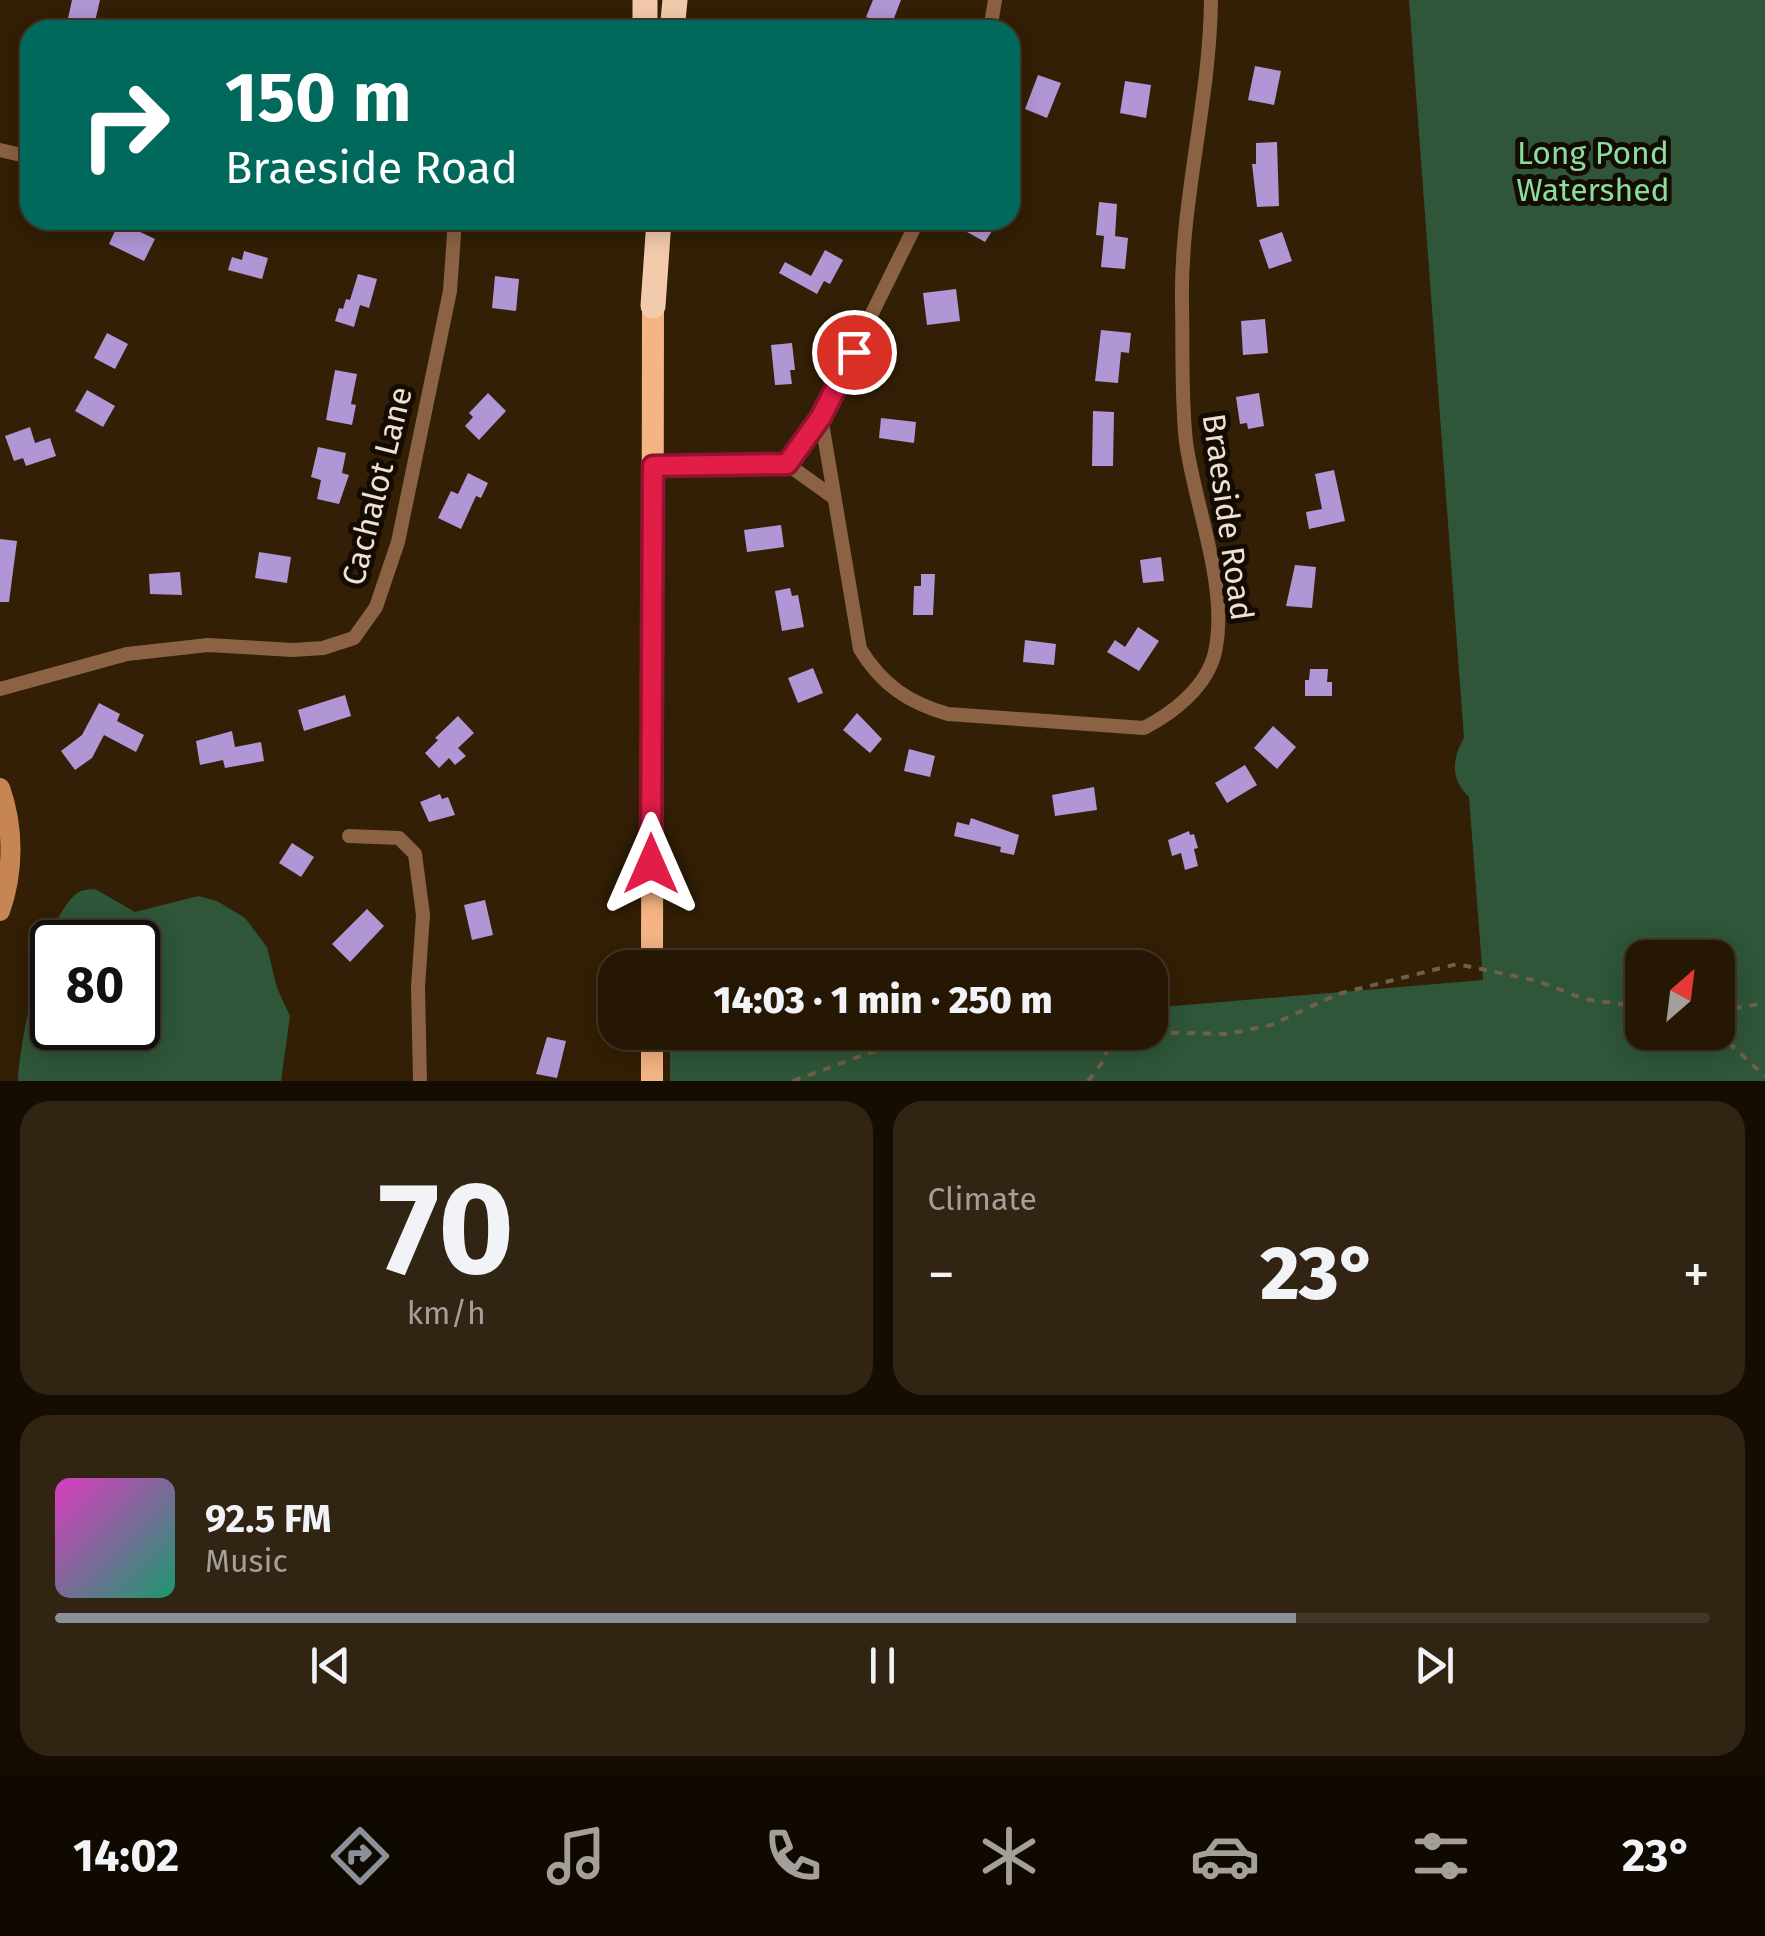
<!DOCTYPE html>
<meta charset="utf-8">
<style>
body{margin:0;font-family:"Fira Sans",sans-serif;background:#322413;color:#f1f3f6;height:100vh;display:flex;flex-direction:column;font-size:38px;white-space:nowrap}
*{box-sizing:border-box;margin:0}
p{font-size:32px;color:#a49f9a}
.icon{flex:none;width:55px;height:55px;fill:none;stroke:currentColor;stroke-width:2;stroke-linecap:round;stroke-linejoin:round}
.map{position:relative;height:1081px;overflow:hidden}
.panel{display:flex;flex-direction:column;gap:20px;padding:20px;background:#150d02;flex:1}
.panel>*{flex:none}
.banner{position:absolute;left:20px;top:20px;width:1000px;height:210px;border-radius:30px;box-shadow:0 5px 25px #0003,0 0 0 2px #423626;background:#00695c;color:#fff;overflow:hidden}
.needle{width:65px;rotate:28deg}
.buttons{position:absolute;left:1625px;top:940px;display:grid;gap:20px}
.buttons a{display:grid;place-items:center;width:110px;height:110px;border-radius:20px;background:#261704;box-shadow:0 5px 25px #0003,0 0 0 2px #423626;font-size:50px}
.speed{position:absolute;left:30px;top:920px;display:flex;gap:20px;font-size:50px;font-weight:700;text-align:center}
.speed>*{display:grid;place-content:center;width:130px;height:130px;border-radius:50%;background:#261704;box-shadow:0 5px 25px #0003,0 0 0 2px #423626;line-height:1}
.speed .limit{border:5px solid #111;border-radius:15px;background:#fff;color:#111}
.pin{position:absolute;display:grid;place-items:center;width:85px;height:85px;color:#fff;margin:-42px;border:5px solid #fff;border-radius:50%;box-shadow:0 2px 10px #0007}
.me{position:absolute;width:110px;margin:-55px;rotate:0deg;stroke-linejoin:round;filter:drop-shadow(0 0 8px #0008)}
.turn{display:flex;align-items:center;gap:35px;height:210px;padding:0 40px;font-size:45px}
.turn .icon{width:130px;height:130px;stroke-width:2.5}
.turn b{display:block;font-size:70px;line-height:85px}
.big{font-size:75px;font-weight:800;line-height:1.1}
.panel .tile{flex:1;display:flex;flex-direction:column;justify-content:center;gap:15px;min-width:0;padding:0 35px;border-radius:30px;background:#322413}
.panel .dial{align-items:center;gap:0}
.dial b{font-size:130px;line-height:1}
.song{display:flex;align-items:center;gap:30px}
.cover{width:120px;height:120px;border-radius:15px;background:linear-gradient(135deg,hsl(310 70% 55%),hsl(160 70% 35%))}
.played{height:10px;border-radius:5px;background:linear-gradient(90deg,#8c9099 75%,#423626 75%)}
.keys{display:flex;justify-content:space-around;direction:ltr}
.heat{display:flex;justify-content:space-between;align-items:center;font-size:55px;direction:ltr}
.panel .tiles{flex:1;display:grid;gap:20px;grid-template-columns:1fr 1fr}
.tile:last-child{grid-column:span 2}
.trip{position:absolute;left:598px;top:950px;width:570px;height:100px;border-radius:30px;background:#261704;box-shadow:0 5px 25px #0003,0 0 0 2px #423626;font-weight:800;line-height:100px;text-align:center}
.tab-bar{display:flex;height:160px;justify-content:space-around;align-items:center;background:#0f0902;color:#a49f9a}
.tab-bar .icon{width:70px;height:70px}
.tab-bar .on{color:#8c9099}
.tab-bar b{font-size:45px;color:#f1f3f6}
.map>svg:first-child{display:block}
</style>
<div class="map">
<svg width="1765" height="1081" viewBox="0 0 1765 1081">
<rect width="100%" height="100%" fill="#321f05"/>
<g fill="#2f5638" fill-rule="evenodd">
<path d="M1409,0h356v1081h-1095v-33l185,-16h295v-24l333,-28 -14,-183c-18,-17 -18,-37 -5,-59zM1642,958h76v74h-76z"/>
<path d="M95,889l40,23 63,-16 19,5 28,17 22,29 10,41 13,28 -9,65h-263c1,-38 27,-170 61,-189 5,-3 11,-2 16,-3zM138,942v86h-86v-86z"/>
</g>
<g fill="#b096d5">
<polygon points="72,0 100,0 93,30 69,30 71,24 67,23"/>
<polygon points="873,0 901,0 891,26 866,17"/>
<polygon points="1255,66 1281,71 1274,105 1248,100"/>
<polygon points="1038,75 1061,83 1047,118 1025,109"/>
<polygon points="1125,81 1151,85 1146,118 1120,113"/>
<polygon points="1277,142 1279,206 1257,207 1252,164 1256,164 1256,143"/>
<polygon points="1099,202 1117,204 1115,236 1128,238 1125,269 1101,267 1104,236 1096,235"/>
<polygon points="975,220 999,220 985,242 967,232"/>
<polygon points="119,222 155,239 144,261 109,244"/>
<polygon points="1282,232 1292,261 1269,269 1259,240"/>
<polygon points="825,250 843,260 830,284 824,281 817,294 779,273 785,262 811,276"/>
<polygon points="244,251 268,258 262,279 228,270 232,257 242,260"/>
<polygon points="358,274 377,279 369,308 360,305 354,327 335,321 339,308 343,309 346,299 350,300"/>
<polygon points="495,276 519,279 516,311 492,308"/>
<polygon points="956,289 960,321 927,325 923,293"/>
<polygon points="1265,319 1268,353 1243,355 1241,321"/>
<polygon points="1101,330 1131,333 1129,353 1121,352 1118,383 1095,381"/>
<polygon points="107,333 128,344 115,369 94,358"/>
<polygon points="792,343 795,370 790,370 792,384 775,385 771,345"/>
<polygon points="335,370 357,374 351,404 356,405 352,425 326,420"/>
<polygon points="87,390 115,406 103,427 75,411"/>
<polygon points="488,393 506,411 479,440 465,426 473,417 469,413"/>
<polygon points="1259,393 1264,426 1248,429 1247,423 1240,424 1236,397"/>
<polygon points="1093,411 1114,412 1113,466 1092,466"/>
<polygon points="881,418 916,422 914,443 879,438"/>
<polygon points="30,427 35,443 50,438 56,456 26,466 23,458 14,461 5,436"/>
<polygon points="318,447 346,453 342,473 349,475 339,504 317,499 321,480 311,477"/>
<polygon points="1334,470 1345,521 1309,529 1306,512 1322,509 1315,474"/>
<polygon points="468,473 488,483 481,498 476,496 461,529 438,518 451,491 458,494"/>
<polygon points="781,525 784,547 747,552 744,530"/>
<polygon points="0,539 17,541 9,602 0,602"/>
<polygon points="259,552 291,557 287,583 255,578"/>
<polygon points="1161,557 1164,581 1143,583 1140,560"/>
<polygon points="1295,565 1316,567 1312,608 1286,606"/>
<polygon points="180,572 182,595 150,594 149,574"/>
<polygon points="921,574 935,574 933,615 913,615 914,586 921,586"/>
<polygon points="790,588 792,596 798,595 804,627 782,631 775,591"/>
<polygon points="1138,627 1159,641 1139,671 1107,652 1115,640 1125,647"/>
<polygon points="1025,640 1056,644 1054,665 1023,662"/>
<polygon points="813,668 823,693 798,703 788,678"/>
<polygon points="1310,669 1328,669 1327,682 1332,682 1332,696 1305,696 1305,680 1309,680"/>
<polygon points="345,695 351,716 304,731 298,710"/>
<polygon points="99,703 120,714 117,721 144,735 136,752 104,735 92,758 75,770 61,751 82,735"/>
<polygon points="857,713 882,739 870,753 843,730"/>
<polygon points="458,716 474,733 458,748 466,756 455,765 449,758 439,768 425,753 438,740 435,738"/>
<polygon points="1273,726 1296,747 1277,769 1254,748"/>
<polygon points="232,731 235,747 261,742 264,761 225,768 223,760 200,765 196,741"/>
<polygon points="909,749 935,756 930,777 904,771"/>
<polygon points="1245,765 1257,785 1227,803 1215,783"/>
<polygon points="1094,787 1097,810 1055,816 1052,795"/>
<polygon points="440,794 442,799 448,797 455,815 429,822 420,802"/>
<polygon points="971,818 1019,835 1014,855 1000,852 1001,847 954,836 957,822 969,825"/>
<polygon points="1189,831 1190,835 1194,834 1198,848 1194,849 1198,866 1185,870 1181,853 1172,856 1168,840"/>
<polygon points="292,843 314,857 301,877 279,863"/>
<polygon points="485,900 493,935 472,940 464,905"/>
<polygon points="367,909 384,926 350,962 332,944"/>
<polygon points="547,1037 566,1041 557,1078 536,1074"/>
</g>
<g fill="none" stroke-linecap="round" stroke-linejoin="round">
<g stroke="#705f49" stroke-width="4" stroke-dasharray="8 8" stroke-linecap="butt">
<polyline points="1718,1011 1765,1003"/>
<polyline points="1139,1032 1228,1034 1271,1025 1338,994 1457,964 1538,981 1584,999 1642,1007"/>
<polyline points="1717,1032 1765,1076"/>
<polyline points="793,1081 902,1041 910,1032"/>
<polyline points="1088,1081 1105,1059 1110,1032"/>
</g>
<g stroke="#8b6243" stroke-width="14">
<polyline points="990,30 995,0"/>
<polyline points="0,150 30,157"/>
<path d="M918,220l-97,197 39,232c22,36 49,54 88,65l196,14c29,-15 63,-41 71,-76 14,-65 -20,-145 -29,-210 -5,-45 -3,-93 -4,-138 -2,-102 28,-202 29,-304"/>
<polyline points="787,464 821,417"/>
<polyline points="653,466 787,464 833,497"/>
<polyline points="0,689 127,654 208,645 293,650 323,648 354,638 376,607 398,542 450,291 455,220"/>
<polyline points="349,836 399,838 415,854 423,915 418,987 420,1081"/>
</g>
<path stroke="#c68552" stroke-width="20" d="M0,788c14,39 14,84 0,123"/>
<g stroke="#f4b484" stroke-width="22">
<polyline points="652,968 653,306"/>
<polyline points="652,1032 652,1081"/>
</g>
<g stroke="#f3caac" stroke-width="25">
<polyline points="645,0 645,30"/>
<polyline points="672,30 675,0"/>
<polyline points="653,306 659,220"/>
</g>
</g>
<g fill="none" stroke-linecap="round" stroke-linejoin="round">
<g stroke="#92132f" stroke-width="25">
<polyline id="route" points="651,864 653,466 787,464 821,417 854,352"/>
</g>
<use href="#route" stroke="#e11d48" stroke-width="18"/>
</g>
<g text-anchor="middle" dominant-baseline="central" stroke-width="10" stroke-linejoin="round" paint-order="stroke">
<g font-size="32" fill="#88de9c" stroke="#140b03">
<text x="1593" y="153">Long Pond<tspan x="1593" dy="37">Watershed</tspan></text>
</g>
<g font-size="32" fill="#eee1d2" stroke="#140b03">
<text transform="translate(377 486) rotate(-76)">Cachalot Lane</text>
<text transform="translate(1228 517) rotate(82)">Braeside Road</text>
</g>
</g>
</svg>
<div class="buttons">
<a><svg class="needle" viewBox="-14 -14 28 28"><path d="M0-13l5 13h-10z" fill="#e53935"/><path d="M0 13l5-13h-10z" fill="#a49f9a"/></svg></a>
</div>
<div class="speed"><div class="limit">80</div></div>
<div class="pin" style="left:854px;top:352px;background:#d93025"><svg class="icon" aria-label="arrive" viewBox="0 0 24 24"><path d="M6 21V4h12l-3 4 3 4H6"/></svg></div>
<svg class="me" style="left:651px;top:864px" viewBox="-20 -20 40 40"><path d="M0-17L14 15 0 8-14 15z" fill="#e11d48" stroke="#fff" stroke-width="4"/></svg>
<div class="trip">14:03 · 1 min · 250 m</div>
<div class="banner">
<div class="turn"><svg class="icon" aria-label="right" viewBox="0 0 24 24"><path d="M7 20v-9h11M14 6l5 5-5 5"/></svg><div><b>150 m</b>Braeside Road</div></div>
</div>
</div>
<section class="panel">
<div class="tiles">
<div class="tile dial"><b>70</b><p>km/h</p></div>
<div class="tile"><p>Climate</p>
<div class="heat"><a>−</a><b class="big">23°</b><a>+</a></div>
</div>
<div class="tile">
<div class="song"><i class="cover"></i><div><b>92.5 FM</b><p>Music</p></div></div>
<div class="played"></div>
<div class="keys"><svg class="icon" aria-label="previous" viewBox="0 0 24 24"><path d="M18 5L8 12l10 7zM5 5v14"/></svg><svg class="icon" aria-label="pause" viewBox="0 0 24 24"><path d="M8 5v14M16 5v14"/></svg><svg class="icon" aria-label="next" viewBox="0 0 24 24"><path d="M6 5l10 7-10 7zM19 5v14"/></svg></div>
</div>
</div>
</section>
<nav class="tab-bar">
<b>14:02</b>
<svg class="icon on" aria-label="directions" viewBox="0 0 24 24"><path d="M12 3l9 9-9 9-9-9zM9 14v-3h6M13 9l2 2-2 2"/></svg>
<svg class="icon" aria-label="music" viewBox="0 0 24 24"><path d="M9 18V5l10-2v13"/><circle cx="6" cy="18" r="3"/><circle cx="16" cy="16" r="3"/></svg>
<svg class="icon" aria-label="phone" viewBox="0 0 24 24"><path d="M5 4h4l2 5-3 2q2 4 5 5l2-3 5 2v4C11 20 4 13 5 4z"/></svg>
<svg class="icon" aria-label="climate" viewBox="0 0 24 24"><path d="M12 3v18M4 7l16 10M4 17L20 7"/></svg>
<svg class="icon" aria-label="car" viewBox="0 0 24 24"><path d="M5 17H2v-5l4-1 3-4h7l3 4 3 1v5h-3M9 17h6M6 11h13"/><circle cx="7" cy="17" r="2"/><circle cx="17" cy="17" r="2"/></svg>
<svg class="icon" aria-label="filters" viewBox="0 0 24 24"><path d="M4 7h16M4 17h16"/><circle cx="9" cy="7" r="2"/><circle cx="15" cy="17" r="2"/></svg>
<b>23°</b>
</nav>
